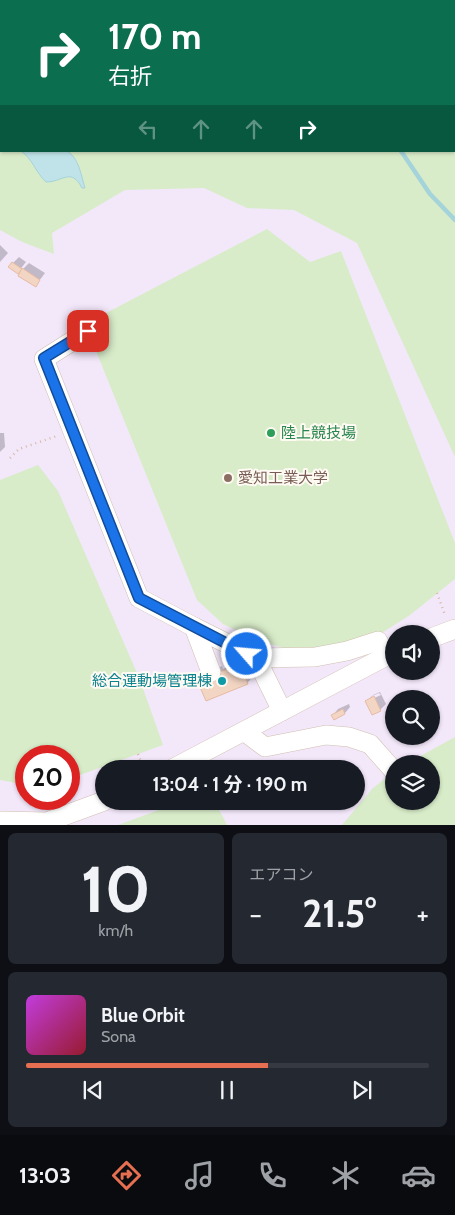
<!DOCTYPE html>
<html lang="ja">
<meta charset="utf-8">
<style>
body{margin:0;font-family:Cabin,"Noto Sans JP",sans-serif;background:#242831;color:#f1f3f6;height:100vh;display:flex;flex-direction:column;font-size:19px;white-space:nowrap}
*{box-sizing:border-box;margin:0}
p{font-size:16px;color:#9ea1a6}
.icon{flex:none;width:28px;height:28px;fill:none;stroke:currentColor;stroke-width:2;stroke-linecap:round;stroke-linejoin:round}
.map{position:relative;height:825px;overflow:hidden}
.side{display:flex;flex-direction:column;gap:8px;padding:8px;background:#0d0f14;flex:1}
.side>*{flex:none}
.hud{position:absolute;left:0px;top:0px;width:455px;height:152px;box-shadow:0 1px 4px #0004;background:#0b6e4f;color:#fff;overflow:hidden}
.controls{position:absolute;left:385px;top:625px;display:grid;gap:10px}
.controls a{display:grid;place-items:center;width:55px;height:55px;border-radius:50%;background:#171b24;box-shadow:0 1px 4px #0004;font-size:25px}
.speed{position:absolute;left:15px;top:745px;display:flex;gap:10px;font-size:25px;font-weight:700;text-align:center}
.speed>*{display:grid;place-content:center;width:65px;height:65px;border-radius:50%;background:#171b24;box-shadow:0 1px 4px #0004;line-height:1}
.speed .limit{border:8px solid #d22;background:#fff;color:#111}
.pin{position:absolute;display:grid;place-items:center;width:42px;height:42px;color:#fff;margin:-21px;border-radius:10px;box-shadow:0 2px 8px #0006}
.me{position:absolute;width:55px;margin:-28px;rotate:297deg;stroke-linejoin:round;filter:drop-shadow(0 0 4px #0008)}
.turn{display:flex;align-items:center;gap:18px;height:105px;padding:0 25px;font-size:22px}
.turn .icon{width:65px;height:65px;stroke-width:2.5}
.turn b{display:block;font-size:35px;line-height:42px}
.lanes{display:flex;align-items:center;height:48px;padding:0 25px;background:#0003;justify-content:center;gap:25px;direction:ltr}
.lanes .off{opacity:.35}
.big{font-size:38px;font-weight:700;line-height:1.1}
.side .widget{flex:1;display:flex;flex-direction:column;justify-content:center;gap:8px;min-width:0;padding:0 18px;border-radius:8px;background:#242831}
.side .dial{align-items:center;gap:0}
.dial b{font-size:65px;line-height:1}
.song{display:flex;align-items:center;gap:15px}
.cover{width:60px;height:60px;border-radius:8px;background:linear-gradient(135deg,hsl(290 70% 55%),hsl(350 70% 35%))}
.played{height:5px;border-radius:2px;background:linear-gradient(90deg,#e76f51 60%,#363941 60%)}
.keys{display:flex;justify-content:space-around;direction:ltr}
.heat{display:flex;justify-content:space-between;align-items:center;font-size:28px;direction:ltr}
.side .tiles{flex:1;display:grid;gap:8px;grid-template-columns:1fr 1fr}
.widget:last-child{grid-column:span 2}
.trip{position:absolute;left:95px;top:760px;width:270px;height:50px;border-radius:25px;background:#171b24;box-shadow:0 1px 4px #0004;font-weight:700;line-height:50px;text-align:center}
.tab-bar{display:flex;height:80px;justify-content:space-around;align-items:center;background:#090b0e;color:#9ea1a6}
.tab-bar .icon{width:35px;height:35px}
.tab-bar .current{color:#e76f51}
.tab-bar b{font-size:22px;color:#f1f3f6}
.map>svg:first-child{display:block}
</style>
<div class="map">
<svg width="455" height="825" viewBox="0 0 455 825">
<rect width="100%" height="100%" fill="#fdf6ec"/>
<path fill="#f3e8fa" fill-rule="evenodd" d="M0,170l272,3 183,149v503h-455zM394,634h37v37h-37zM394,699h37v37h-37zM26,756h43v43h-43zM394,764h37v37h-37zM104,769h252v32h-252z"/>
<g fill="#d8ecc9" fill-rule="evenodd">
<path d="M0,0h455v457l-98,-214 -63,-33 -47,-2 -43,-20 -79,2 -73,43 2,21 -32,-12 -22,-12zM1,1h453v150h-453z"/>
<polygon points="267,229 310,262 341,251 455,543 455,579 410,615 374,638 300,653 257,640 223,624 197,600 85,324"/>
<polygon points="38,465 58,491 140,680 163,745 69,779 69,756 26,756 26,785 0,780 0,480"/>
<polygon points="455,737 455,825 342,825 372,789 394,771 394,801 431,801 431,764 406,764"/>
<path d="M183,801c27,0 32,-3 44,24h-109z"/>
</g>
<path fill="#bfe3e8" stroke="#a5d3da" d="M21,151h46c12,7 14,24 18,37h-3c-11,-21 -19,-6 -36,-6 -10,-9 -14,-24 -25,-31z"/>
<g fill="#0003" fill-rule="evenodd">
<polygon points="0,245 8,253 0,262"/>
<polygon points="19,257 26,262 18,272 10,266"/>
<polygon points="29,263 45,273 36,285 23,269"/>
<polygon points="0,433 4,433 5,447 0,452"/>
<polygon points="244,661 251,679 247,683 198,678 202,675 222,666 223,669"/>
<path d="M380,692l6,12 -6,6 -13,-9 6,-6zM379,693l2,2 -9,4v-3z"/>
<polygon points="349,704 350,707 345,713 333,715 338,709"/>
</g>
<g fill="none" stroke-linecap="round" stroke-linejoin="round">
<g stroke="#a5d3da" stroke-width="4.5">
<polyline points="5,0 6,1"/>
<polyline points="16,0 19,1"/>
<polyline points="401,151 430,194 455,220"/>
</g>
</g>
<g fill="#f3d5c3" stroke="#e6bba3">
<polygon points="12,262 22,269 18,274 8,267"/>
<polygon points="22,268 40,280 36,287 18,276"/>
<polygon points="240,664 248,684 206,701 196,678 219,669 220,672"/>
<polygon points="374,696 381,711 372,715 365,701"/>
<polygon points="343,709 345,714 334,720 331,715"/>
</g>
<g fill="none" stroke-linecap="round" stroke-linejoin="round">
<g stroke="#d1beb0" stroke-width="20">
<g id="minor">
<polyline points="88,331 44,359 139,598 194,627"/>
<polyline points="431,638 455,629"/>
<polyline points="256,658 315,657 347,651 378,641 385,655"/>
<polyline points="211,672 194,627 256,658 282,711"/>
<polyline points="245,732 265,747 326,735 349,737 370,744 394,771"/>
<polyline points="172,769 394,652"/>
<polyline points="0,821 47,822 104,801"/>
</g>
</g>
<g stroke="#d9b8a5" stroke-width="2.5" stroke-dasharray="1 4" stroke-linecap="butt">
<polyline points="10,458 19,449 57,436"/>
<polyline points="437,593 445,615"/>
<polyline points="138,754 144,769"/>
<polyline points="158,801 165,808"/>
</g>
<use href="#minor" stroke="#fff" stroke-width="19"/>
</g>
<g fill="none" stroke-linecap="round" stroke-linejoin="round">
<g stroke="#114b97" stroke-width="12">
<polyline id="route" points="88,331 44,358 139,598 247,654"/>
</g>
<use href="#route" stroke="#1a73e8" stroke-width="9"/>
</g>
<circle fill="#2e9e5b" stroke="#fffaf3" stroke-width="2" cx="271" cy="433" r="5"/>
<circle fill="#8d6e63" stroke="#fffaf3" stroke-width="2" cx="228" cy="478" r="5"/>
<circle fill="#0f9aa8" stroke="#fffaf3" stroke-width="2" cx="222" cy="681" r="5"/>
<g text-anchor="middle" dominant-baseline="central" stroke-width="4" stroke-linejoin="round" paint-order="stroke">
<g font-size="15" fill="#27864d" stroke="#fffaf3" text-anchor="start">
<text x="281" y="433">陸上競技場</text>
</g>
<g font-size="15" fill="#785e54" stroke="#fffaf3" text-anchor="start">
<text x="238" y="478">愛知工業大学</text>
</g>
<g font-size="15" fill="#0d838f" stroke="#fffaf3" text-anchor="end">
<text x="212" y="681">総合運動場管理棟</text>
</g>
</g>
</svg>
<div class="controls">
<a><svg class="icon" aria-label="sound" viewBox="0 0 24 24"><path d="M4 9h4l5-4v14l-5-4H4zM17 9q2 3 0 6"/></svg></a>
<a><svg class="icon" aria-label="search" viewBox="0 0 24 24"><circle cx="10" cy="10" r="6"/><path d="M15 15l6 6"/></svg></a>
<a><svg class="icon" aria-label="layers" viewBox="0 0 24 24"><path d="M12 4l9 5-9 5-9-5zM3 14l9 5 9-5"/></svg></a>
</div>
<div class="speed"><div class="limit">20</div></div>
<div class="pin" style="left:88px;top:331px;background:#d93025"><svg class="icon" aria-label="arrive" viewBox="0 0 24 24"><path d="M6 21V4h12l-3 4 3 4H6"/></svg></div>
<svg class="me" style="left:247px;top:654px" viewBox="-20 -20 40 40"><circle r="17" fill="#1a73e8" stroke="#fff" stroke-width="3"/><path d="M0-11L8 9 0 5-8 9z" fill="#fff"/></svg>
<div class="trip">13:04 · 1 分 · 190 m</div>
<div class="hud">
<div class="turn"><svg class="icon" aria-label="right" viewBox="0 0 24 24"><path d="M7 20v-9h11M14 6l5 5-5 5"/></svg><div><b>170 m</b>右折</div></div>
<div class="lanes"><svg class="icon off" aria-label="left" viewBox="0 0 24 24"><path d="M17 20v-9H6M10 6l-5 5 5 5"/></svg><svg class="icon off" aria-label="ahead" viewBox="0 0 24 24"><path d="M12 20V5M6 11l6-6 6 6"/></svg><svg class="icon off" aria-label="ahead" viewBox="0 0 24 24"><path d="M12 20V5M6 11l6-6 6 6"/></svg><svg class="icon" aria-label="right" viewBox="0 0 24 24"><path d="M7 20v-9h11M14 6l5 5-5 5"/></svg></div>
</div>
</div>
<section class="side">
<div class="tiles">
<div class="widget dial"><b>10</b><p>km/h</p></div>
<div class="widget"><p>エアコン</p>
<div class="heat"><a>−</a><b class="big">21.5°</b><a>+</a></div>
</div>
<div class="widget">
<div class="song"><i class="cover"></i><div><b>Blue Orbit</b><p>Sona</p></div></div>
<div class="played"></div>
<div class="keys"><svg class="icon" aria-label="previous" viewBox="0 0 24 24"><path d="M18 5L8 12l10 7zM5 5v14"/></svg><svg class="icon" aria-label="pause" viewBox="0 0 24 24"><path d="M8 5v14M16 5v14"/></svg><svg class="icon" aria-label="next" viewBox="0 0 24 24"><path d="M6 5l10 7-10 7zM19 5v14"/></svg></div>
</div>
</div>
</section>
<nav class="tab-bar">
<b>13:03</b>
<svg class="icon current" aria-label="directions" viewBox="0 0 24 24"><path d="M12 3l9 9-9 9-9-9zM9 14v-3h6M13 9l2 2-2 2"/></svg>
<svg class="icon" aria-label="music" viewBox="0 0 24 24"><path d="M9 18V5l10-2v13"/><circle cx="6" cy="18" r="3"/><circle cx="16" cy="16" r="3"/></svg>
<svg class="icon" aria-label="phone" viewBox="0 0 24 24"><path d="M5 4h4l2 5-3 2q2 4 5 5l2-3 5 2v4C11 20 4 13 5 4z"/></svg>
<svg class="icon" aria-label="climate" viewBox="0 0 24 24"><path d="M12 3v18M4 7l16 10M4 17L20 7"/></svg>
<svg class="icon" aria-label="car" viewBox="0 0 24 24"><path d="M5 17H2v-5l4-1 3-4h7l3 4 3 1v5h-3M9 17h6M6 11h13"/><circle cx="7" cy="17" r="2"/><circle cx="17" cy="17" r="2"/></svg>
</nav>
